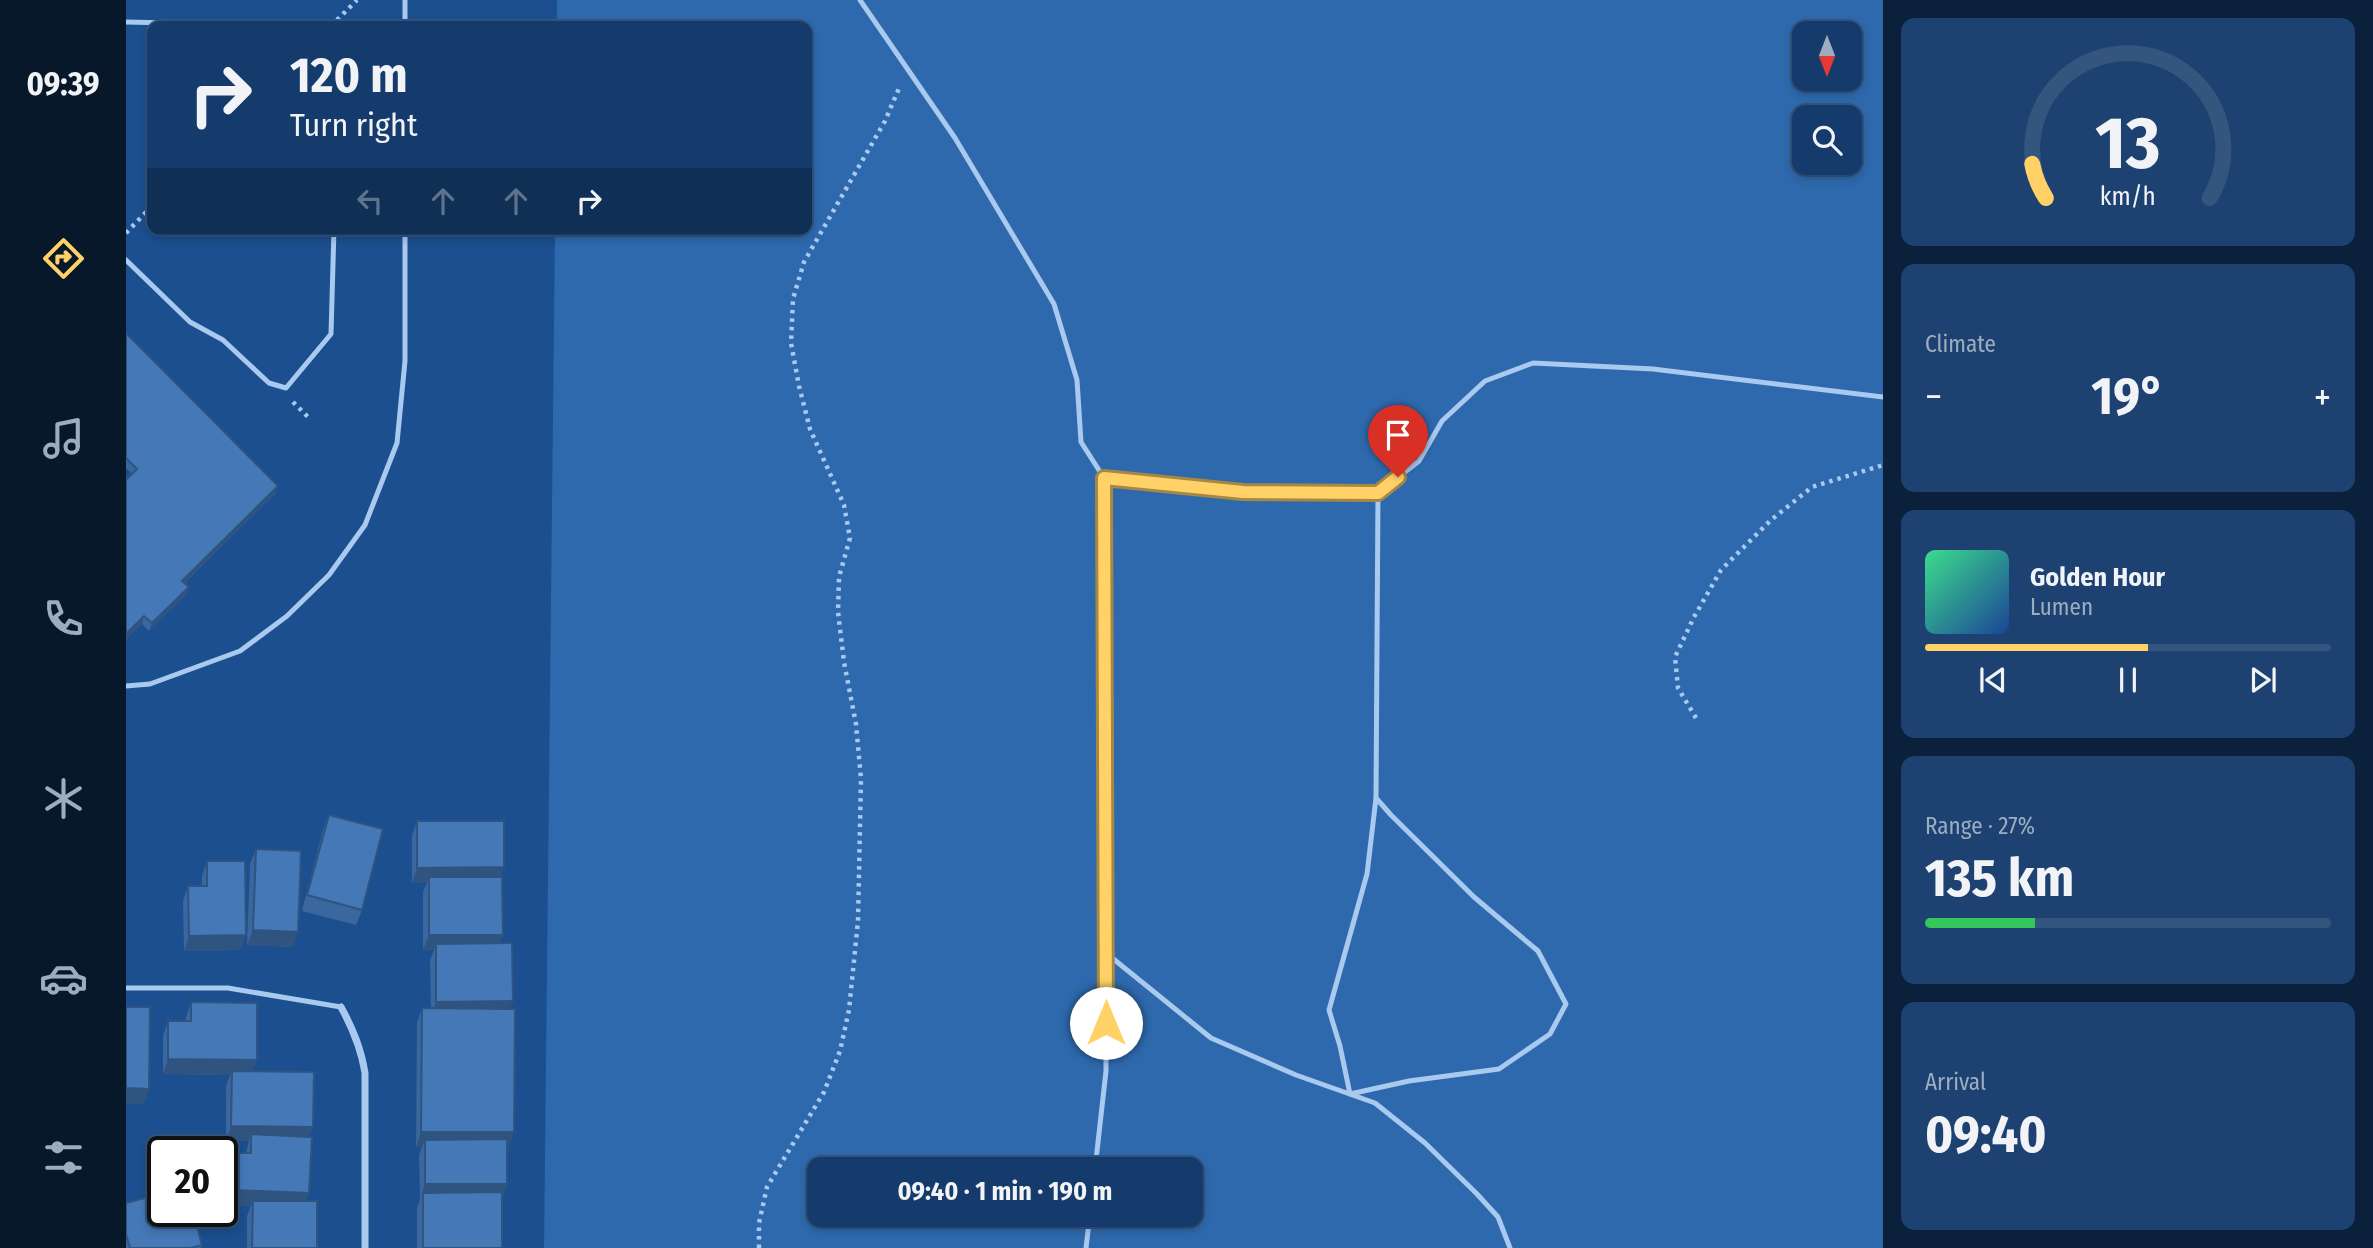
<!DOCTYPE html>
<meta charset="utf-8">
<style>
body{margin:0;font-family:"Fira Sans Condensed",sans-serif;background:#1d4271;color:#f1f3f6;height:100vh;display:flex;flex-direction:column;font-size:26px;white-space:nowrap}
*{box-sizing:border-box;margin:0}
p{font-size:23px;color:#9dadc1}
.icon{flex:none;width:38px;height:38px;fill:none;stroke:currentColor;stroke-width:2;stroke-linecap:round;stroke-linejoin:round}
.map{position:relative;flex:1;overflow:hidden}
.side{display:flex;flex-direction:column;gap:18px;padding:18px;background:#0b203b;width:490px}
.side>*{flex:none}
.banner{position:absolute;left:21px;top:21px;width:665px;height:214px;border-radius:14px;box-shadow:0 4px 10px #0003,0 0 0 2px #33557e;background:#143b6b;color:#f1f3f6;overflow:hidden}
.needle{width:46px;rotate:180deg}
.tools{position:absolute;left:1666px;top:21px;display:grid;gap:14px}
.tools a{display:grid;place-items:center;width:70px;height:70px;border-radius:14px;background:#143b6b;box-shadow:0 4px 10px #0003,0 0 0 2px #33557e;font-size:35px}
.speed{position:absolute;left:21px;top:1136px;display:flex;gap:14px;font-size:35px;font-weight:700;text-align:center}
.speed>*{display:grid;place-content:center;width:91px;height:91px;border-radius:50%;background:#143b6b;box-shadow:0 4px 10px #0003,0 0 0 2px #33557e;line-height:1}
.speed .limit{border:4px solid #111;border-radius:10px;background:#fff;color:#111}
.pin{position:absolute;display:grid;place-items:center;width:60px;height:60px;color:#fff;margin:-72px -30px;border-radius:50% 50% 50% 0;rotate:-45deg;box-shadow:0 0 7px #0007}
.pin .icon{rotate:45deg}
.me{position:absolute;width:77px;margin:-38px;rotate:0deg;stroke-linejoin:round;filter:drop-shadow(0 0 5px #0008)}
.turn{display:flex;align-items:center;gap:24px;height:147px;padding:0 28px;font-size:32px}
.turn .icon{width:91px;height:91px;stroke-width:2.5}
.turn b{display:block;font-size:49px;line-height:60px}
.lanes{display:flex;align-items:center;height:66px;padding:0 28px;background:#0003;justify-content:center;gap:35px;direction:ltr}
.lanes .off{opacity:.35}
.big{font-size:52px;font-weight:700;line-height:1.1}
.side .widget{flex:1;display:flex;flex-direction:column;justify-content:center;gap:10px;min-width:0;padding:0 24px;border-radius:14px;background:#1d4271}
.side .dial{align-items:center;gap:0}
.dial svg{height:182px;overflow:visible;fill:none;stroke:#33557e;stroke-width:7;stroke-linecap:round;text-anchor:middle}
.dial text{fill:#f1f3f6;stroke:none}
.song{display:flex;align-items:center;gap:21px}
.cover{width:84px;height:84px;border-radius:10px;background:linear-gradient(135deg,hsl(150 70% 55%),hsl(220 70% 35%))}
.played{height:7px;border-radius:4px;background:linear-gradient(90deg,#ffd166 55%,#33557e 55%)}
.keys{display:flex;justify-content:space-around;direction:ltr}
.heat{display:flex;justify-content:space-between;align-items:center;font-size:38px;direction:ltr}
.charge{height:10px;border-radius:5px;background:linear-gradient(90deg,#34c759 27%,#33557e 0)}
.trip{position:absolute;left:681px;top:1157px;width:396px;height:70px;border-radius:14px;background:#143b6b;box-shadow:0 4px 10px #0003,0 0 0 2px #33557e;font-weight:700;line-height:70px;text-align:center}
main{display:flex;flex:1;min-height:0}
.tab-bar{display:flex;flex-direction:column;width:126px;justify-content:space-around;align-items:center;background:#08182b;color:#9dadc1}
.tab-bar .icon{width:49px;height:49px}
.tab-bar .selected{color:#ffd166}
.tab-bar b{font-size:32px;color:#f1f3f6}
.map>svg:first-child{display:block}
</style>
<main>
<nav class="tab-bar">
<b>09:39</b>
<svg class="icon selected" aria-label="directions" viewBox="0 0 24 24"><path d="M12 3l9 9-9 9-9-9zM9 14v-3h6M13 9l2 2-2 2"/></svg>
<svg class="icon" aria-label="music" viewBox="0 0 24 24"><path d="M9 18V5l10-2v13"/><circle cx="6" cy="18" r="3"/><circle cx="16" cy="16" r="3"/></svg>
<svg class="icon" aria-label="phone" viewBox="0 0 24 24"><path d="M5 4h4l2 5-3 2q2 4 5 5l2-3 5 2v4C11 20 4 13 5 4z"/></svg>
<svg class="icon" aria-label="climate" viewBox="0 0 24 24"><path d="M12 3v18M4 7l16 10M4 17L20 7"/></svg>
<svg class="icon" aria-label="car" viewBox="0 0 24 24"><path d="M5 17H2v-5l4-1 3-4h7l3 4 3 1v5h-3M9 17h6M6 11h13"/><circle cx="7" cy="17" r="2"/><circle cx="17" cy="17" r="2"/></svg>
<svg class="icon" aria-label="filters" viewBox="0 0 24 24"><path d="M4 7h16M4 17h16"/><circle cx="9" cy="7" r="2"/><circle cx="15" cy="17" r="2"/></svg>
</nav>
<div class="map">
<svg width="1757" height="1248" viewBox="0 0 1757 1248">
<rect width="100%" height="100%" fill="#1b4f8f"/>
<path fill="#2e69ad" fill-rule="evenodd" d="M431,0h1326v1248h-1339l11,-1019h252v-203h-250zM1678,33h46v46h-46zM1678,117h46v46h-46zM693,1169h371v45h-371z"/>
<g fill="none" stroke-linecap="round" stroke-linejoin="round">
<g stroke="#a9c9ee" stroke-width="4.5" stroke-dasharray="3.5 5" stroke-linecap="butt">
<polyline points="205,26 231,0"/>
<polyline points="0,233 26,206"/>
<polyline points="167,402 185,420"/>
<polyline points="1570,718 1552,688 1549,657 1568,617 1595,570 1645,520 1686,487 1757,465"/>
<polyline points="633,1248 633,1223 641,1187 698,1092 714,1051 723,1010 732,921 735,779 730,724 718,662 712,612 713,577 724,538 718,505 684,429 673,386 665,343 667,299 678,262 759,121 774,86"/>
</g>
<g stroke="#a9c9ee" stroke-width="5">
<polyline points="279,0 279,26"/>
<polyline points="734,0 829,138 928,304 951,380 955,442 978,478 1117,492 1252,493 1293,461 1316,421 1359,381 1407,363 1527,369 1757,397"/>
<polyline points="0,22 174,26"/>
<polyline points="0,260 64,322 97,340 143,383 160,388 205,334 208,229"/>
<polyline points="0,686 24,684 114,651 161,616 203,575 239,525 271,443 279,361 279,229"/>
<polygon points="1250,798 1265,815 1348,897 1412,951 1440,1004 1424,1034 1373,1069 1283,1081 1224,1094 1214,1046 1203,1010 1241,874"/>
<polyline points="1250,798 1252,493"/>
<polyline points="980,953 1085,1038 1170,1075 1249,1103 1299,1143 1351,1194 1372,1217 1384,1248"/>
<polyline points="0,988 102,988 215,1007"/>
<polyline points="969,1169 980,1071 978,478"/>
<polyline points="960,1248 964,1214"/>
</g>
<path stroke="#a9c9ee" stroke-width="7" d="M215,1007c12,22 20,41 24,66v175"/>
</g>
<g fill="#3a679d">
<polygon points="0,333 149,494 59,583 63,587 60,595 23,631 16,624 0,639 0,480 6,474 0,468"/>
<polygon points="203,815 236,910 230,925 176,911 197,830"/>
<polygon points="291,821 375,877 374,944 384,1009 383,1147 381,1147 381,1184 376,1197 376,1248 291,1248 291,1208 294,1199 293,1155 296,1147 290,1147 291,1023 296,1008 305,1008 304,960 308,950 297,950 297,892 301,883 286,883 286,836"/>
<polygon points="130,849 167,947 121,945 124,864"/>
<polygon points="81,861 120,935 114,950 58,951 57,901 62,886 76,886 76,876"/>
<polygon points="65,1002 184,1137 180,1201 191,1248 121,1248 121,1216 125,1206 103,1205 104,1168 110,1153 120,1153 123,1141 100,1141 100,1086 104,1075 37,1074 37,1036 42,1021 59,1021 60,1017"/>
<polygon points="0,1203 76,1245 75,1248 0,1248"/>
</g>
<g fill="#305480">
<polygon points="152,486 149,494 54,588 56,581"/>
<polygon points="63,587 60,595 23,631 26,623"/>
<polygon points="18,616 16,624 0,639 0,634"/>
<polygon points="378,867 373,882 303,877 301,883 286,883 291,868"/>
<polygon points="127,930 172,932 167,947 121,945"/>
<polygon points="120,935 114,950 58,951 63,936"/>
<polygon points="303,935 377,935 371,950 310,944 308,950 297,950"/>
<polygon points="387,1001 381,1016 305,1017 310,1002"/>
<polygon points="42,1059 131,1060 125,1075 106,1071 104,1075 37,1074"/>
<polygon points="0,1088 23,1089 18,1104 0,1104"/>
<polygon points="105,1126 187,1127 182,1142 125,1134 123,1141 100,1141"/>
<polygon points="295,1132 388,1132 383,1147 299,1147 299,1140 296,1147 290,1147"/>
<polygon points="299,1184 381,1184 376,1199 297,1193 294,1199"/>
<polygon points="108,1190 183,1193 178,1208 127,1201 125,1206 103,1205"/>
</g>
<g fill="#4478b7" stroke="#305480" stroke-width="2">
<polygon points="0,333 152,486 56,581 63,587 26,623 18,616 0,634 0,480 11,469 0,458"/>
<polygon points="203,815 257,829 236,910 181,895"/>
<polygon points="291,821 378,821 378,867 291,868"/>
<polygon points="130,849 175,851 172,932 127,930"/>
<polygon points="81,861 119,861 120,935 63,936 62,886 81,886"/>
<polygon points="303,877 376,877 377,935 303,935"/>
<polygon points="386,943 387,1001 310,1002 310,944"/>
<polygon points="65,1002 131,1003 131,1060 42,1059 42,1021 65,1021"/>
<polygon points="0,1007 24,1007 23,1089 0,1088"/>
<polygon points="296,1008 389,1009 388,1132 295,1132"/>
<polygon points="106,1071 188,1072 187,1127 105,1126"/>
<polygon points="125,1134 186,1137 183,1193 108,1190 110,1153 125,1153"/>
<polygon points="381,1139 381,1184 299,1184 299,1140"/>
<polygon points="376,1192 376,1248 297,1248 297,1193"/>
<polygon points="37,1193 37,1211 67,1211 76,1245 65,1248 4,1248 0,1234 0,1203"/>
<polygon points="127,1201 191,1201 191,1248 126,1248"/>
</g>
<g fill="none" stroke-linecap="round" stroke-linejoin="round">
<g stroke="#a68842" stroke-width="18">
<polyline id="route" points="980,1023 978,478 1117,492 1252,493 1272,477"/>
</g>
<use href="#route" stroke="#ffd166" stroke-width="12"/>
</g>
</svg>
<div class="tools">
<a><svg class="needle" viewBox="-14 -14 28 28"><path d="M0-13l5 13h-10z" fill="#e53935"/><path d="M0 13l5-13h-10z" fill="#9dadc1"/></svg></a>
<a><svg class="icon" aria-label="search" viewBox="0 0 24 24"><circle cx="10" cy="10" r="6"/><path d="M15 15l6 6"/></svg></a>
</div>
<div class="speed"><div class="limit">20</div></div>
<div class="pin" style="left:1272px;top:477px;background:#d93025"><svg class="icon" aria-label="arrive" viewBox="0 0 24 24"><path d="M6 21V4h12l-3 4 3 4H6"/></svg></div>
<svg class="me" style="left:980px;top:1023px" viewBox="-20 -20 40 40"><circle r="19" fill="#fff"/><path d="M0-13L10 11 0 6-10 11z" fill="#ffd166"/></svg>
<div class="trip">09:40 · 1 min · 190 m</div>
<div class="banner">
<div class="turn"><svg class="icon" aria-label="right" viewBox="0 0 24 24"><path d="M7 20v-9h11M14 6l5 5-5 5"/></svg><div><b>120 m</b>Turn right</div></div>
<div class="lanes"><svg class="icon off" aria-label="left" viewBox="0 0 24 24"><path d="M17 20v-9H6M10 6l-5 5 5 5"/></svg><svg class="icon off" aria-label="ahead" viewBox="0 0 24 24"><path d="M12 20V5M6 11l6-6 6 6"/></svg><svg class="icon off" aria-label="ahead" viewBox="0 0 24 24"><path d="M12 20V5M6 11l6-6 6 6"/></svg><svg class="icon" aria-label="right" viewBox="0 0 24 24"><path d="M7 20v-9h11M14 6l5 5-5 5"/></svg></div>
</div>
</div>
<section class="side">
<div class="widget dial"><svg viewBox="0 0 100 80">
<path d="M14 69A42 42 0 1 1 86 69"/>
<path d="M14 69A42 42 0 0 1 8 54" stroke="#ffd166"/>
<text x="50" y="56" font-size="32" font-weight="700">13</text>
<text x="50" y="72" font-size="11">km/h</text>
</svg></div>
<div class="widget"><p>Climate</p>
<div class="heat"><a>−</a><b class="big">19°</b><a>+</a></div>
</div>
<div class="widget">
<div class="song"><i class="cover"></i><div><b>Golden Hour</b><p>Lumen</p></div></div>
<div class="played"></div>
<div class="keys"><svg class="icon" aria-label="previous" viewBox="0 0 24 24"><path d="M18 5L8 12l10 7zM5 5v14"/></svg><svg class="icon" aria-label="pause" viewBox="0 0 24 24"><path d="M8 5v14M16 5v14"/></svg><svg class="icon" aria-label="next" viewBox="0 0 24 24"><path d="M6 5l10 7-10 7zM19 5v14"/></svg></div>
</div>
<div class="widget"><p>Range · 27%</p><b class="big">135 km</b><div class="charge"></div></div>
<div class="widget"><p>Arrival</p><b class="big">09:40</b></div>
</section>
</main>
